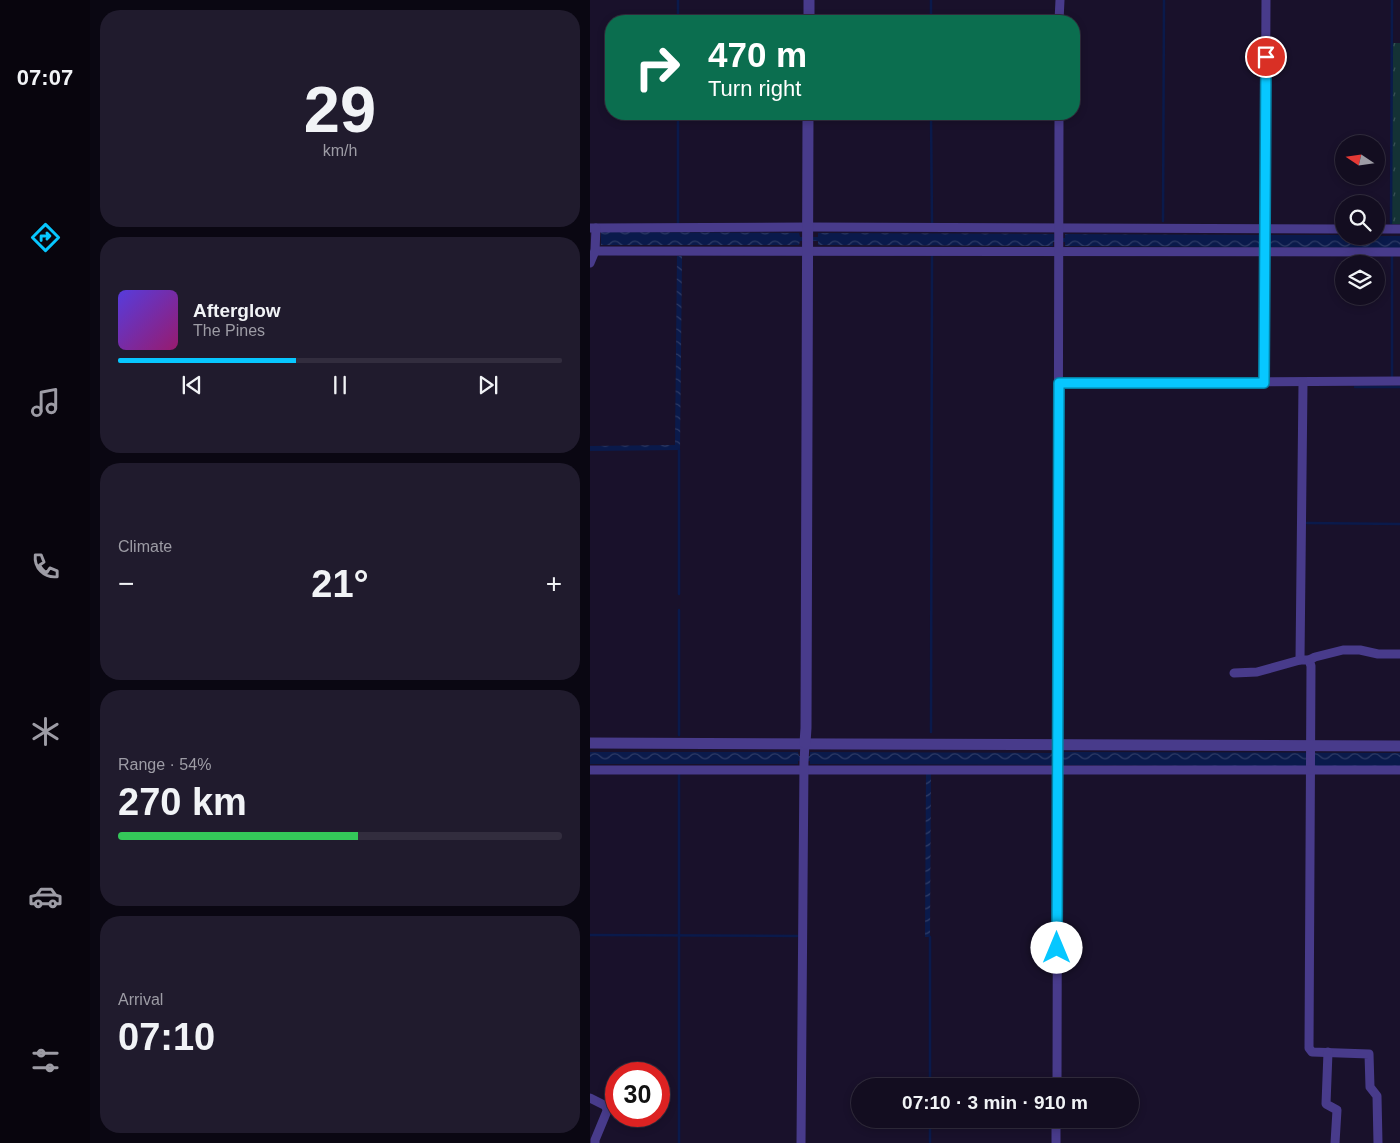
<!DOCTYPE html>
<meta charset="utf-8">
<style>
body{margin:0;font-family:Helvetica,sans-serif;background:#201b2d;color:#f1f3f6;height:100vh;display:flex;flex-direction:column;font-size:19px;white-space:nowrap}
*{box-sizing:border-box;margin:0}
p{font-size:16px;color:#9d9ca5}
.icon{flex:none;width:28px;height:28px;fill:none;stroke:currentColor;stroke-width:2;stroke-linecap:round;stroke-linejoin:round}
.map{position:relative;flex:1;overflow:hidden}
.side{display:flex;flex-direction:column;gap:10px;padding:10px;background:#0a0712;width:500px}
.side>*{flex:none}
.hud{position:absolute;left:15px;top:15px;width:475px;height:105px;border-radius:20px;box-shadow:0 2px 8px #0003,0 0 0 1px #322d3e;background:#0b6e4f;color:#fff;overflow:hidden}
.needle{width:32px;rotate:283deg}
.tools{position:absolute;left:745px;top:135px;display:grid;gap:10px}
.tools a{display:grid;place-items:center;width:50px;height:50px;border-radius:50%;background:#130d20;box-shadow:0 2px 8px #0003,0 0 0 1px #322d3e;font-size:25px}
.speed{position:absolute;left:15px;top:1062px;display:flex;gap:10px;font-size:25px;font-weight:700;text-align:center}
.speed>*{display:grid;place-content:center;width:65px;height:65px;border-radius:50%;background:#130d20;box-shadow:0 2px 8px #0003,0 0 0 1px #322d3e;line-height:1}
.speed .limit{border:8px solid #d22;background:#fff;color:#111}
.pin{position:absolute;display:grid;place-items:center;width:42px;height:42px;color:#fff;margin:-21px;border:2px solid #fff;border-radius:50%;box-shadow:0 1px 5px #0007}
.me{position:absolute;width:55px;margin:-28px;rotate:0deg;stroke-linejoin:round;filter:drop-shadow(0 0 4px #0008)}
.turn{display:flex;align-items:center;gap:18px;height:105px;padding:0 20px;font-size:22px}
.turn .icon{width:65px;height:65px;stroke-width:2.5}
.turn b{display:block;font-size:35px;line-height:42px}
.big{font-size:38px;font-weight:700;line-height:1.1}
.side .widget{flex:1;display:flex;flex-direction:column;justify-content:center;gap:8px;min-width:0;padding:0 18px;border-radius:20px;background:#201b2d}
.side .dial{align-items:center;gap:0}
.dial b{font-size:65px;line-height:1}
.song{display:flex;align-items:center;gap:15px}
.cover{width:60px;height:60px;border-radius:8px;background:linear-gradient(135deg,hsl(250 70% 55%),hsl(320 70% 35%))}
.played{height:5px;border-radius:2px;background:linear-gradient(90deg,#07c7ff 40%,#322d3e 40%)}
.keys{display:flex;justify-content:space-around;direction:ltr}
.heat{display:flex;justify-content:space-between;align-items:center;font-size:28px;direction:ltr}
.charge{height:8px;border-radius:4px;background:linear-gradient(90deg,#34c759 54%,#322d3e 0)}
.trip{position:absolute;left:261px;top:1078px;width:288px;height:50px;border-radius:25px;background:#130d20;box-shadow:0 2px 8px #0003,0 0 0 1px #322d3e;font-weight:700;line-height:50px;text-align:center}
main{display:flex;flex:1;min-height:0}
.tabs{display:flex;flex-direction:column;width:90px;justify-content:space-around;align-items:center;background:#08050d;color:#9d9ca5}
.tabs .icon{width:35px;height:35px}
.tabs .selected{color:#07c7ff}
.tabs b{font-size:22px;color:#f1f3f6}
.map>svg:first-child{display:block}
</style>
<main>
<nav class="tabs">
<b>07:07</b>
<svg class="icon selected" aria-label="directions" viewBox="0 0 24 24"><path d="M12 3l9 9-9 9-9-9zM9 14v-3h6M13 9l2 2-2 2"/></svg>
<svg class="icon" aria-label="music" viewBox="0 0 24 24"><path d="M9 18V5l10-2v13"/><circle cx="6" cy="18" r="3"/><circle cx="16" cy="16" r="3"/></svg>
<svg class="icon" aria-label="phone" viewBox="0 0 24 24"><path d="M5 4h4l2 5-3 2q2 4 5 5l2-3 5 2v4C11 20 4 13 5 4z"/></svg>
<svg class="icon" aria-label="climate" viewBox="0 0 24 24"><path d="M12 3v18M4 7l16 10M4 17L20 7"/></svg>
<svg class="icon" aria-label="car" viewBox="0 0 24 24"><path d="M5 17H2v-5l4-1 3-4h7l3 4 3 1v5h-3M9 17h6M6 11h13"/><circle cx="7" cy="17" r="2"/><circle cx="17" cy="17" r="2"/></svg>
<svg class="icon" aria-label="filters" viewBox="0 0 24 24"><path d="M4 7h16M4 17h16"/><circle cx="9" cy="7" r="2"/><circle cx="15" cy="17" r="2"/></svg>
</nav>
<section class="side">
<div class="widget dial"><b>29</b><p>km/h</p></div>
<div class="widget">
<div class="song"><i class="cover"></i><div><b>Afterglow</b><p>The Pines</p></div></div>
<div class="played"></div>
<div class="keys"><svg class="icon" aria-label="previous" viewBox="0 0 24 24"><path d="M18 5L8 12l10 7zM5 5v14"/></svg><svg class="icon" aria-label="pause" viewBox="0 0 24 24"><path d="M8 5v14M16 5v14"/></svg><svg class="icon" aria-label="next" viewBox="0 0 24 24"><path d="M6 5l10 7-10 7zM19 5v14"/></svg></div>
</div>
<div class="widget"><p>Climate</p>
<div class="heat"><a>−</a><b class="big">21°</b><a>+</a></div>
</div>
<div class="widget"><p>Range · 54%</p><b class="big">270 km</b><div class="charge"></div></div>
<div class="widget"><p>Arrival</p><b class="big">07:10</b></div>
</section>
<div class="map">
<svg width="810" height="1143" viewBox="0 0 810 1143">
<defs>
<pattern id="grass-tufts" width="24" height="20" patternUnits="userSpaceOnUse" patternTransform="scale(1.25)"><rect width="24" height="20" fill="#143235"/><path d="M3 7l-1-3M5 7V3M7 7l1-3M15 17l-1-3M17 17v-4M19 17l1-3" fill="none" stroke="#364f53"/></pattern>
<pattern id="water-waves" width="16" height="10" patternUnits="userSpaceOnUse" patternTransform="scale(1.25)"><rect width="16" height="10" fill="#0a1a4b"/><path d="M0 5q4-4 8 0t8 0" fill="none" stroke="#2e3b66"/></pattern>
</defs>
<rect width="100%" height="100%" fill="#19112b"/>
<polygon fill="url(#grass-tufts)" points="802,43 810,43 810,224 801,224"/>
<g fill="url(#water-waves)">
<polygon points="11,232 209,233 210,237 228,237 228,233 464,234 464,238 475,238 475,234 669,235 669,239 681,239 681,235 754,235 754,236 810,236 810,248 681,247 681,243 669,243 669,247 475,246 475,242 463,242 463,246 228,245 228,241 210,241 209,245 11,245"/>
<polygon points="87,256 92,256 90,450 0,451 0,446 85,445"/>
<polygon points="0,752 208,752 209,756 220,756 220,752 462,753 463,757 474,757 474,752 810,753 810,767 474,765 473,761 463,761 462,765 220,764 220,761 208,761 208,764 0,764"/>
<polygon points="336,774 341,774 340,937 335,937"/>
</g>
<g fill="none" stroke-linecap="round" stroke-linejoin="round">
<g stroke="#0a1a4b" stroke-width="2.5">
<polyline points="341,0 341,21"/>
<polyline points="88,21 88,0"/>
<polyline points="341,114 342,223"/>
<polyline points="573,221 574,0"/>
<polyline points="88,223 88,114"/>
<polyline points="801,223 802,0"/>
<polyline points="802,256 802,377"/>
<polyline points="765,387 810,387"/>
<polyline points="717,523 810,524"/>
<polyline points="89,594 89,450"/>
<polyline points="341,732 342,256"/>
<polyline points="89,735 89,610"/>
<polyline points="0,935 207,936"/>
<polyline points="340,1086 340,937"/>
<polyline points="340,1142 340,1119"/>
<polyline points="89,1143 89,774"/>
</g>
<g stroke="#483b8b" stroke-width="9">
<polyline points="469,21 470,0"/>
<polyline points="0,228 218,227 754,229"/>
<polyline points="786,229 810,229"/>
<polyline points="5,251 810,252"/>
<polyline points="0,263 5,251 6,228"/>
<polyline points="469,383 810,381"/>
<polyline points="674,383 676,0"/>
<polyline points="713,383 710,660 719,660 721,666 719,1048 722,1052 779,1054 780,1087 787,1096 788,1143"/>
<polyline points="719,660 725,657 753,650 770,650 788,654 810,654"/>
<polyline points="644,673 667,672 710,660"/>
<polyline points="0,770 810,770"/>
<polyline points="738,1052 736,1104 747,1110 745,1143"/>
<polyline points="467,1086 469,114"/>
<polyline points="0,1098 16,1106 17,1111 5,1140 5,1143"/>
<polyline points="211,1143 214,762 215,743"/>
<polyline points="466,1143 466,1119"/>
</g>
<g stroke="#483b8b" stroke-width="11">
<polyline points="219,21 219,0"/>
<polyline points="0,743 810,746"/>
<polyline points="215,743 216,728 218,114"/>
</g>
</g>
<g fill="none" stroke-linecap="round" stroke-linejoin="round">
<g stroke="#0581a6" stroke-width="12">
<polyline id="route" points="467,948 469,383 674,383 676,57"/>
</g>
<use href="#route" stroke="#07c7ff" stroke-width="9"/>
</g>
</svg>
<div class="tools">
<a><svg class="needle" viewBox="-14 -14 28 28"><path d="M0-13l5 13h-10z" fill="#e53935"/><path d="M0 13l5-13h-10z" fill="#9d9ca5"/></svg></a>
<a><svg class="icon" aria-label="search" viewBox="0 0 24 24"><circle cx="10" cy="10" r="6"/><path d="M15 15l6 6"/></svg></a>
<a><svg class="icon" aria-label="layers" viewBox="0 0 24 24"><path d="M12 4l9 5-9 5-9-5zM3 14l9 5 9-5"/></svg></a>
</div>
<div class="speed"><div class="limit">30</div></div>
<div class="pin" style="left:676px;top:57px;background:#d93025"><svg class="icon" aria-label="arrive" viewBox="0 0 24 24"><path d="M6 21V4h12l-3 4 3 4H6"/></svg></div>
<svg class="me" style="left:467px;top:948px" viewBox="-20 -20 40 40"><circle r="19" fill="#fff"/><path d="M0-13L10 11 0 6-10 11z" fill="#07c7ff"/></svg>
<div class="trip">07:10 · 3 min · 910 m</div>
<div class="hud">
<div class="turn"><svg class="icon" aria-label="right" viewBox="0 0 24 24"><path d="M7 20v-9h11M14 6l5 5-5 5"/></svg><div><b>470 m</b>Turn right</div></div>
</div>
</div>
</main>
